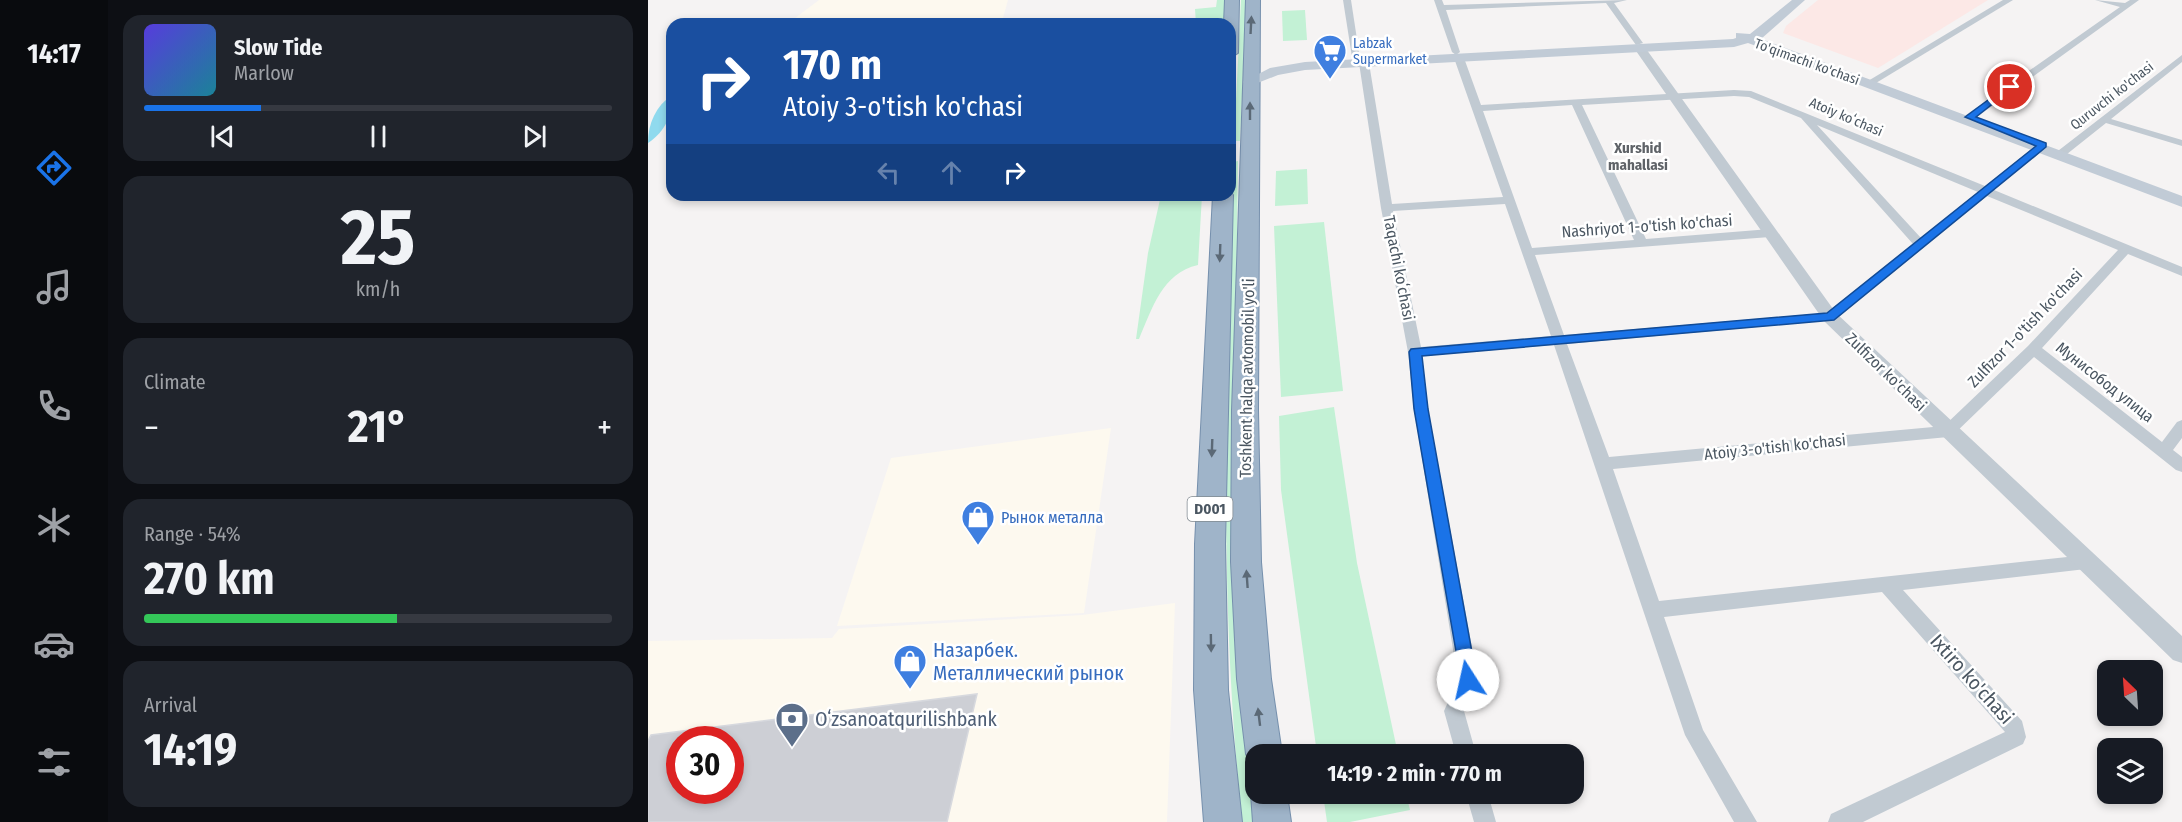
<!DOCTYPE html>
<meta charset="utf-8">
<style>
body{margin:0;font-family:"Fira Sans Condensed",sans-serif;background:#20242c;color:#f1f3f6;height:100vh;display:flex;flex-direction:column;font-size:22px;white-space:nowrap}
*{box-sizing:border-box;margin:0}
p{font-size:20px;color:#9ea1a6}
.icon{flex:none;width:33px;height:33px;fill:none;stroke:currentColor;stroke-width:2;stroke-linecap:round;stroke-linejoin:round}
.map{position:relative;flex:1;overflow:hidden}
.drawer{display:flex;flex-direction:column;gap:15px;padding:15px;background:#0d0f14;width:540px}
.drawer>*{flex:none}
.guide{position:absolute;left:18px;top:18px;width:570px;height:183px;border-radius:18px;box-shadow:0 3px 9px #0003;background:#1a4fa0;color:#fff;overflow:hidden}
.needle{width:39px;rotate:335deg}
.buttons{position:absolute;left:1449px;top:660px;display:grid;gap:12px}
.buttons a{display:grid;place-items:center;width:66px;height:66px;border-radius:12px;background:#171b24;box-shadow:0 3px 9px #0003;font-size:30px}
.speed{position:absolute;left:18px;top:726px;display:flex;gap:12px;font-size:30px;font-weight:700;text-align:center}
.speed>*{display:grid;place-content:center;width:78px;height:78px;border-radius:50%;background:#171b24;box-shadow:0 3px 9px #0003;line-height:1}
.speed .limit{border:9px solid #d22;background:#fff;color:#111}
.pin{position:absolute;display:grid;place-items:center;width:51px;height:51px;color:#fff;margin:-26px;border:3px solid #fff;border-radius:50%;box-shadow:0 2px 6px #0007}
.me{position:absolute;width:66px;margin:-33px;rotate:350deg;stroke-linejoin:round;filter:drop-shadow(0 0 4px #0008)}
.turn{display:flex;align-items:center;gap:21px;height:126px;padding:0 18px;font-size:27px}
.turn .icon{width:78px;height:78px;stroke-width:2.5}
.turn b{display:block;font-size:42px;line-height:51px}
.lanes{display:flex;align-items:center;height:57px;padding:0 18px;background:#0003;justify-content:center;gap:30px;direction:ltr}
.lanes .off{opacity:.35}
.big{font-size:45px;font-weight:700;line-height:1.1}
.drawer .widget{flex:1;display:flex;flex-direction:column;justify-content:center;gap:9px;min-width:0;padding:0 21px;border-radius:18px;background:#20242c}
.drawer .dial{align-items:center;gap:0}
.dial b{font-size:78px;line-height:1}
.song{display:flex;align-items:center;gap:18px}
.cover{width:72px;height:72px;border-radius:9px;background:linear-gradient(135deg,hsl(250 70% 55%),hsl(190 70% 35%))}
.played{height:6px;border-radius:3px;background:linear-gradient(90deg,#1a73e8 25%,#363941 25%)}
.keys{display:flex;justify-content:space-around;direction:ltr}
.heat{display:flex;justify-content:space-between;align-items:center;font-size:33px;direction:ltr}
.charge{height:9px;border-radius:4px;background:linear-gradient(90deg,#34c759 54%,#363941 0)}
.trip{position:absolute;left:597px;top:744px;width:339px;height:60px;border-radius:18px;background:#171b24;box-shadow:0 3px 9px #0003;font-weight:700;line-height:60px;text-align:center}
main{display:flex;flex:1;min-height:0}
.dock{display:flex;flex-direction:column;width:108px;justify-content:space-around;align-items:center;background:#090b0e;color:#9ea1a6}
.dock .icon{width:42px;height:42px}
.dock .current{color:#1a73e8}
.dock b{font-size:27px;color:#f1f3f6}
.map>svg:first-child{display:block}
</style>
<main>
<nav class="dock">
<b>14:17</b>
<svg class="icon current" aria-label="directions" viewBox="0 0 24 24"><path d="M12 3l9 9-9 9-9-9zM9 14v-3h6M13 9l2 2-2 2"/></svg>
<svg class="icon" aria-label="music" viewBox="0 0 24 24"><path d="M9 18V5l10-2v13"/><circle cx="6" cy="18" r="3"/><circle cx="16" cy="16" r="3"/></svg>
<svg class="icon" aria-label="phone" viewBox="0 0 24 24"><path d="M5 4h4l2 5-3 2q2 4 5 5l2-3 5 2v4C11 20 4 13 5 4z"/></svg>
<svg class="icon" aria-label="climate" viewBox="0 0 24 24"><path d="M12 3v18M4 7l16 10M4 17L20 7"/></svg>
<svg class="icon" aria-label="car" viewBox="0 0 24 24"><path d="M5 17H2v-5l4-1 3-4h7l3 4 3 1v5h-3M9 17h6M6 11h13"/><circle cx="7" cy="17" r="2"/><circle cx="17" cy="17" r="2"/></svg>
<svg class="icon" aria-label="filters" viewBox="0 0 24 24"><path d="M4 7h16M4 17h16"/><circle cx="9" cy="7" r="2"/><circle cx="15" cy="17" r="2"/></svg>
</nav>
<section class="drawer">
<div class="widget">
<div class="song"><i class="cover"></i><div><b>Slow Tide</b><p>Marlow</p></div></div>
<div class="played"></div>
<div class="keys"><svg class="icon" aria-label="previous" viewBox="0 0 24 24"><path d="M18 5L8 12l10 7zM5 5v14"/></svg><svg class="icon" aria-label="pause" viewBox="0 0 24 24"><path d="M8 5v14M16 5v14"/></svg><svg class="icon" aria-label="next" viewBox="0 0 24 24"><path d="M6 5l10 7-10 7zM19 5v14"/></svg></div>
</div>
<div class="widget dial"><b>25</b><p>km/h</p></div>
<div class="widget"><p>Climate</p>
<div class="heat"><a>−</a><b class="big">21°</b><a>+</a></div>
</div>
<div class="widget"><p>Range · 54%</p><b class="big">270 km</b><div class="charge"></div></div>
<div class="widget"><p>Arrival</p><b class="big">14:19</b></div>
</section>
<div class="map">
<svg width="1534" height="822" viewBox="0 0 1534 822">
<rect width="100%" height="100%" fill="#f5f3f3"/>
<g fill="#fdf9ef" fill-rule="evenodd">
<polygon points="171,0 360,0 355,18 315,20 312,24 139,24"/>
<polygon points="463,428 436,613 189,626 243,458"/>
<path d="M527,603l-8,219h-519v-181l184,-3 7,-9 243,-14zM32,740h50v50h-50z"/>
</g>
<polygon fill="#fce8e6" points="1170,0 1340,0 1230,68 1135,33 1138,26"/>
<g fill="#c3f1d5">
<polygon points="569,0 579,0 578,24 548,24 547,9 568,7"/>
<polygon points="593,0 598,0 592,141 586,141"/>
<polygon points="657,10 659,40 635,41 634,11"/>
<path d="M590,161l-4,295 11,277 10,89h-13c-23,-220 -17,-440 -9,-660z"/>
<polygon points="659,169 660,204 627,206 628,171"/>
<path d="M513,195h41l-4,70c-36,8 -46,44 -59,74h-3l12,-86z"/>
<polygon points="676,222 695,391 633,397 626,226"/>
<polygon points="686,407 709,563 750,754 669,754 633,490 631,416"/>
<polygon points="675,794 758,794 762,810 702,822 679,822"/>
</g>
<path fill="#90daee" d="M24,95c0,20 -6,36 -24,48 0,-20 8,-37 24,-48z"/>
<path fill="#cdcfd5" stroke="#d7d9de" stroke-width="1.5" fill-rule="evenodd" d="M329,694l-30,128h-299v-81l3,-6zM32,740h50v50h-50z"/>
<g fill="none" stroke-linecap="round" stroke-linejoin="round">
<g stroke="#7690ad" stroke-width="2">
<g id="trunk">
<polygon points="577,0 591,0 590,53 582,58 582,24 576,24"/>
<polygon points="598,0 612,0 610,410 613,562 623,679 634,754 608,754 608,768 604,766 598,754 589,679 583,562 584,410"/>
<polygon points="582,191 585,195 577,544 580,690 594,822 556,822 546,690 547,544 565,195 582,195"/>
<polygon points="608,783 608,794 639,794 643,822 605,822 603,794"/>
</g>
</g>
<g fill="#c1cad2" fill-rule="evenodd">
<polygon points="695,0 703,0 712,59 704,57"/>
<polygon points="786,0 794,0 796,5 979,0 966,3 995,43 988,45 958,3 798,10 812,52 808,55 804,52"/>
<polygon points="1355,0 1365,0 1223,86 1215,84"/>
<polygon points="1447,0 1477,3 1482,0 1491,0 1326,119 1318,119 1318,115 1472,7"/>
<path d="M811,55l5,3 17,47 253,-15 17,1 234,95 54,-43h8v4l-53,43 188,77v9l-54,-22 -86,94 120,94 15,-20 5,-2v18l-9,12 9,7v15l-6,-2 -142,-113 -81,78 -5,2 -335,32 46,132 427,-46 6,2 3,5 -3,5 -6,2 -183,21 119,131 4,16 -3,7 -160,78h-35l3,-8 174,-82 -123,-140 -218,25 39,113 54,92h-23l-49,-87 -131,-390 -132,11 6,53 50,271 -14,31 12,43h-20l-12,-43 14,-31 -44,-271 -6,-57 -27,-144 -22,-145 5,-3 5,3 23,141 111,-7 -49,-139zM1086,96l15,1 52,21 112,126 -87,69 -262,22 -29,-80 235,-18 6,-4 -6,-4 -124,10 -64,-134zM924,105l62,135 -102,8 -49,-137zM1169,125l161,67 -57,46zM1339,196l131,54 -90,96 -84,80 -335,31 -42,-113 268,-24zM857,204l46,132 -130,11 -28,-136z"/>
<polygon points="1534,55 1534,62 1463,119 1534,140 1534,146 1458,123 1414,158 1406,158 1406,154"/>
<polygon points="818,794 840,794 848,822 826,822"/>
</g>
<polygon fill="#c1cad2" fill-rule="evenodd" points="992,45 996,46 1188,313 1534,636 1534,663 1525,660 1176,321 986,48"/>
<polygon fill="#c1cbd6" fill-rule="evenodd" points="1144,0 1157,0 1113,39 1534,196 1534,207 1100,43 1086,47 657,70 630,75 602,86 595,82 622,68 657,62 1085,39 1088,38 1088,33 1102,34"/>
<use href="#trunk" fill="#9fb4c9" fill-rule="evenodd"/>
</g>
<defs><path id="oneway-solid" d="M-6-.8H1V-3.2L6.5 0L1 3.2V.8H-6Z" transform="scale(1.5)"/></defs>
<g fill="#5b6976">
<use href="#oneway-solid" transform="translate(603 25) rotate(-87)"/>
<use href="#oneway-solid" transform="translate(602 111) rotate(-90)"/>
<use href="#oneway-solid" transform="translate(572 253) rotate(92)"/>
<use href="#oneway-solid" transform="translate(564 448) rotate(92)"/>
<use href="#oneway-solid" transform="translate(599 579) rotate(-94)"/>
<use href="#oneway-solid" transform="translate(563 643) rotate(89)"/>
<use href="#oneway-solid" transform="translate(611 717) rotate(-97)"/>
</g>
<polygon fill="#1a73e8" stroke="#114b97" stroke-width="1.5" points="1359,86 1366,87 1328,117 1398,143 1398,147 1186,320 774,356 780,409 829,680 826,686 820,688 814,686 766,409 761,352 763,349 1179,313 1388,146 1317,117"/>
<defs>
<g id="supermarket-pin" transform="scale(1.725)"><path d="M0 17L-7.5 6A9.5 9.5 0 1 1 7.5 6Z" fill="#3f7fe0" stroke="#fff"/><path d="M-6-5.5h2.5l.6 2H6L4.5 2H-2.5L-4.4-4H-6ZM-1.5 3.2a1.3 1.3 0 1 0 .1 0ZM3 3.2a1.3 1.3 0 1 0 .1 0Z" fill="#fff"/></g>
<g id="shop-pin" transform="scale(1.725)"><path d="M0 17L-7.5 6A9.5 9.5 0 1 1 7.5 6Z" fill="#3f7fe0" stroke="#fff"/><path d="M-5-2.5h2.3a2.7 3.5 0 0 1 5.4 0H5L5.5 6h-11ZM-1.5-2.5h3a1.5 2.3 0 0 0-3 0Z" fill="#fff"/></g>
<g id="bank-pin" transform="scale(1.725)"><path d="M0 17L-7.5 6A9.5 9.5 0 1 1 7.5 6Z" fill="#5c6f8a" stroke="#fff"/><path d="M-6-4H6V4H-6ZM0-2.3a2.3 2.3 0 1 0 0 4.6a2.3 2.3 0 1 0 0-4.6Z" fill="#fff"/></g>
</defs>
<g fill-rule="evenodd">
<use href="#supermarket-pin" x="682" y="51"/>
<use href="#shop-pin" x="330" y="517"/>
<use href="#shop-pin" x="262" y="661"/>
<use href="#bank-pin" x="144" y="719"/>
</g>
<g text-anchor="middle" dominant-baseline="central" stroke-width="5" stroke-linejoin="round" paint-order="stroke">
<g font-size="14" fill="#366cbe" stroke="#fff" text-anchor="start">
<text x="705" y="43">Labzak<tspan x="705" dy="16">Supermarket</tspan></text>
</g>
<g font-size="14" fill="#4a5661" stroke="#fff">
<text transform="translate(1159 62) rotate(20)">To'qimachi ko'chasi</text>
<text transform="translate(1464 96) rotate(-38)">Quruvchi ko'chasi</text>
<text transform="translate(1198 117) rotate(23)">Atoiy koʻchasi</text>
</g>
<g font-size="15" font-weight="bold" fill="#5f6368" stroke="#fff">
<text x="990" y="148">Xurshid<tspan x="990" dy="17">mahallasi</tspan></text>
</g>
<rect fill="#fff" stroke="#808990" stroke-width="1.5" x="539.5" y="497" width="45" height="24" rx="4.5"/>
<g font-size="15" font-weight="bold" fill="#4a5661">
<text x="562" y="509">D001</text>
</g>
<g font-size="16" fill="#4a5661" stroke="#fff">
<text transform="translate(999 226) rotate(-4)">Nashriyot 1-o'tish ko'chasi</text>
<text transform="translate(751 268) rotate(79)">Taqachi koʻchasi</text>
<text transform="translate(1377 328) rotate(-46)">Zulfizor 1-o'tish ko'chasi</text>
<text transform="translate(1238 372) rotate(44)">Zulfizor ko'chasi</text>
<text transform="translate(599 378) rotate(-89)">Toshkent halqa avtomobil yo'li</text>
<text transform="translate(1457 382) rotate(38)">Мунисобод улица</text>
<text transform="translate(1127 447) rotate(-6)">Atoiy 3-o'tish ko'chasi</text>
</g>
<g font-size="16" fill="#366cbe" stroke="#fff" text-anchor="start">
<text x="353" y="517">Рынок металла</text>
</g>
<g font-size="20" fill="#366cbe" stroke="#fff" text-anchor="start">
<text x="285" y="650">Назарбек.<tspan x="285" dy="23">Металлический рынок</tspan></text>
</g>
<g font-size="20" fill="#4a5661" stroke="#fff">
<text transform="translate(1324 679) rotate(48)">Ixtiro ko'chasi</text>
</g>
<g font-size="20" fill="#4e5e75" stroke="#fff" text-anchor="start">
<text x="167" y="719">Oʻzsanoatqurilishbank</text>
</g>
</g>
</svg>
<div class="buttons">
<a><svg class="needle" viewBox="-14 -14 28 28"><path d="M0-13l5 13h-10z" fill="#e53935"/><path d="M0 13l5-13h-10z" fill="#9ea1a6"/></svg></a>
<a><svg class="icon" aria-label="layers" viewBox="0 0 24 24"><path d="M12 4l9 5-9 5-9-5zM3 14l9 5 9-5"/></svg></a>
</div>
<div class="speed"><div class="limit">30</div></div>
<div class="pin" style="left:1362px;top:87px;background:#d93025"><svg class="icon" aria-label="arrive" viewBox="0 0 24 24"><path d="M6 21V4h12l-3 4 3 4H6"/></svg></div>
<svg class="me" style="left:820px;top:680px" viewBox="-20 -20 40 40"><circle r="19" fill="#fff"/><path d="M0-13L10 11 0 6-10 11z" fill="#1a73e8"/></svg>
<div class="trip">14:19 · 2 min · 770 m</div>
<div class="guide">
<div class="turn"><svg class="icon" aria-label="right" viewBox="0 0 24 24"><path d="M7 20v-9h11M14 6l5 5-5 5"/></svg><div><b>170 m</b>Atoiy 3-o'tish ko'chasi</div></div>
<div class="lanes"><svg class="icon off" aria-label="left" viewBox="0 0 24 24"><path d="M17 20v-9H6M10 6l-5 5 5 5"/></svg><svg class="icon off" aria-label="ahead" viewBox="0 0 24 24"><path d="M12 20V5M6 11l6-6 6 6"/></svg><svg class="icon" aria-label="right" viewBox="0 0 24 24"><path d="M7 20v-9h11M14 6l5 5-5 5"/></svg></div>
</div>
</div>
</main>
